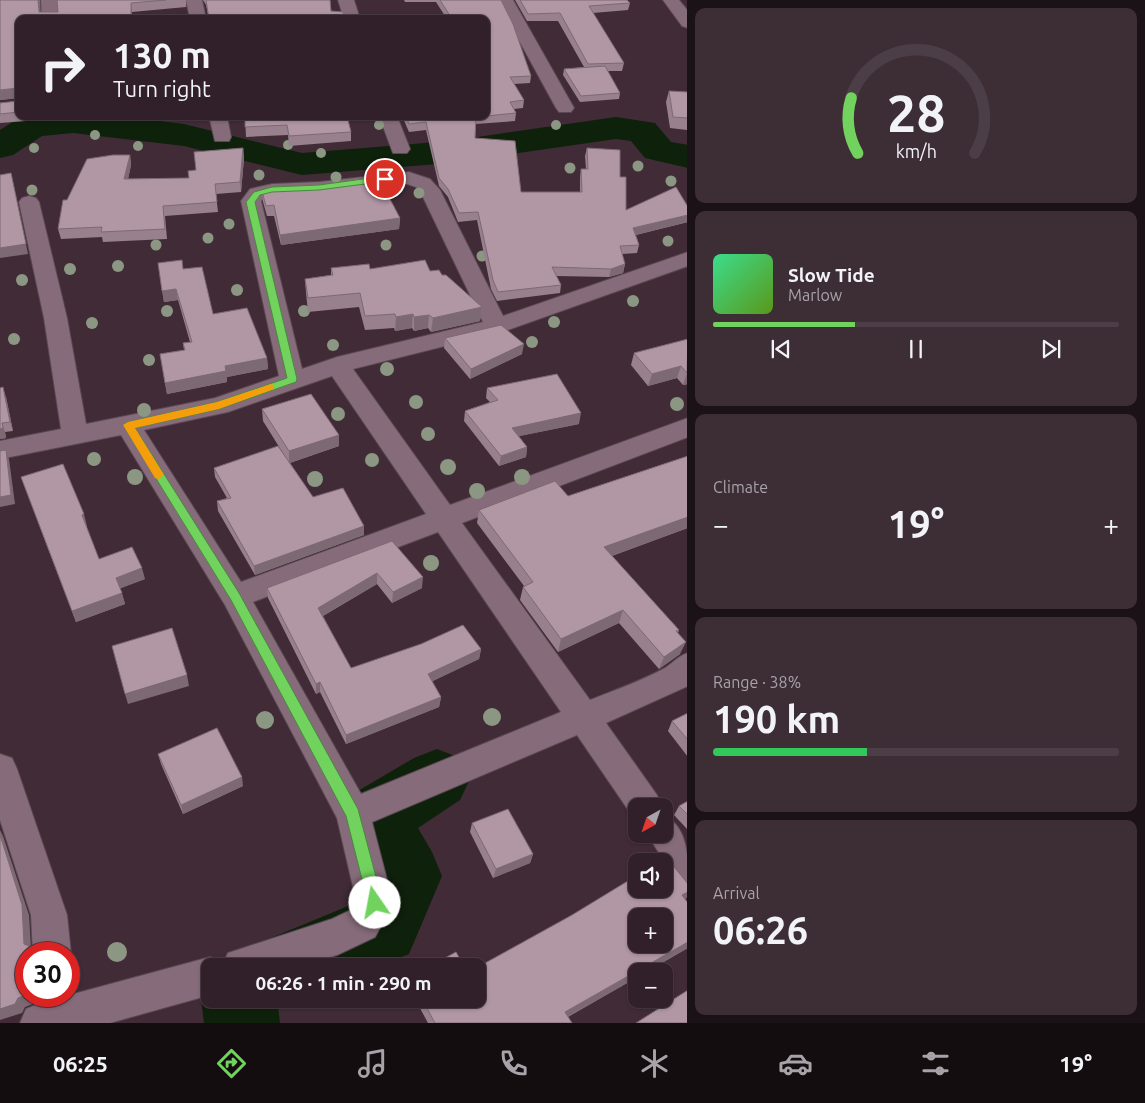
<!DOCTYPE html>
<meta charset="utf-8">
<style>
body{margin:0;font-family:Ubuntu,sans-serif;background:#3d2d35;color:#f1f3f6;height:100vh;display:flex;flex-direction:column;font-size:19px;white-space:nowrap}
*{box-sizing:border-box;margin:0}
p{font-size:16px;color:#a8a3a8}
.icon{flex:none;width:28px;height:28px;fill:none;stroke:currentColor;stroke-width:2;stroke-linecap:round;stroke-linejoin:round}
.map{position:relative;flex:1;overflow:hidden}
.drawer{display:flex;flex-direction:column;gap:8px;padding:8px;background:#1b1217;width:458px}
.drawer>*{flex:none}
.guide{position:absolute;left:15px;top:15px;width:475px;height:105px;border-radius:10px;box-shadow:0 1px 4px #0004,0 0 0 1px #4c3e46;background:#312029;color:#f1f3f6;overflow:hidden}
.needle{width:32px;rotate:220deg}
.buttons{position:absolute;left:628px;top:798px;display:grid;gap:10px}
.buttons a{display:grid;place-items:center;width:45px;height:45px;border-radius:10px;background:#312029;box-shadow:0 1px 4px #0004,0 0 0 1px #4c3e46;font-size:25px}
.speed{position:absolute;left:15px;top:942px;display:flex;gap:10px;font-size:25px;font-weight:700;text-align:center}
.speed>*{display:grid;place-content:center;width:65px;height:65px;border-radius:50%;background:#312029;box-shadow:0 1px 4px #0004,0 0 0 1px #4c3e46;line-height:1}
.speed .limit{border:8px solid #d22;background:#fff;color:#111}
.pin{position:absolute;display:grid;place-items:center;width:42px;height:42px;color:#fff;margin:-21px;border:2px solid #fff;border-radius:50%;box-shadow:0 1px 5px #0007}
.me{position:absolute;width:55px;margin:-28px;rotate:348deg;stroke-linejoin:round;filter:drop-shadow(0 0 4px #0008)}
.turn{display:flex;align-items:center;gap:18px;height:105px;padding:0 15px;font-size:22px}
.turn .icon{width:65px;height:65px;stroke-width:2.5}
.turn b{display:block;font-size:35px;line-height:42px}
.big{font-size:38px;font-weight:600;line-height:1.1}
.drawer .widget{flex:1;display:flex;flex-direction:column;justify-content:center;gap:8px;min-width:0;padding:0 18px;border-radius:10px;background:#3d2d35}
.drawer .dial{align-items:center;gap:0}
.dial svg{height:130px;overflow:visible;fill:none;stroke:#4c3e46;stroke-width:7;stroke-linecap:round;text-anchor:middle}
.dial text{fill:#f1f3f6;stroke:none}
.song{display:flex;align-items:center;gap:15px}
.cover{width:60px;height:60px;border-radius:8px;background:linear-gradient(135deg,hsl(150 70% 55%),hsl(90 70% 35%))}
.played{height:5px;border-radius:2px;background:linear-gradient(90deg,#71d25e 35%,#4c3e46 35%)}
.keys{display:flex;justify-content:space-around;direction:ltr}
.heat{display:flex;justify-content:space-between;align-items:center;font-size:28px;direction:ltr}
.charge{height:8px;border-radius:4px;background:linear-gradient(90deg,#34c759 38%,#4c3e46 0)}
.trip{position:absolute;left:201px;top:958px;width:285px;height:50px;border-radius:10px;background:#312029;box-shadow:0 1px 4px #0004,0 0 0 1px #4c3e46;font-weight:600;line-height:50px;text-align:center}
.tabs{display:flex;height:80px;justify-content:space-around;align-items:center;background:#140d10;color:#a8a3a8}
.tabs .icon{width:35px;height:35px}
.tabs .current{color:#71d25e}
.tabs b{font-size:22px;color:#f1f3f6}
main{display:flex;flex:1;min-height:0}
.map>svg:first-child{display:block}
</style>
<main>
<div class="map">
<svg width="688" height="1023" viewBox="0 0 688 1023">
<rect width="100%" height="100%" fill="#412b37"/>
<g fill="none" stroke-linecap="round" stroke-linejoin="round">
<g fill="#0e210b" fill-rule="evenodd">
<polygon points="27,116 118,116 184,124 302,153 450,141 616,117 655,123 671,142 688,145 688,168 645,158 631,141 616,139 450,163 302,175 184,146 73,133 42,136 13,155 0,158 0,130 19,118"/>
<polygon points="437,749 460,758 470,779 460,800 418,828 432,852 442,876 409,954 379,966 255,966 266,940 358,902 370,877 341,818 351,795 414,758"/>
<polygon points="239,961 251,966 227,966"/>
<polygon points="210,978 210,999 277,999 280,1023 204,1023 201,999"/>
<polygon points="282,999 302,999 292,1003"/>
</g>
<g stroke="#5a4852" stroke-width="2">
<g id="minor">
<polygon points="41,0 57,0 58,19 42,19"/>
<polygon points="186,0 202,0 206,19 190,19"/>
<polygon points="338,0 354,0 360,19 344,19"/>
<polygon points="497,0 513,0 574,108 571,112 559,112 556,108"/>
<polygon points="663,0 679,0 688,11 688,28 682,26"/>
<polygon points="209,116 227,116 231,137 229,141 215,141"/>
<polygon points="379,116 397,116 410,149 407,153 393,153"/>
<path d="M409,172l21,7 10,11 63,126 185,-64v14l-183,65 -152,38 97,136 238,-87v19l-226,86 128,177c25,-10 51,-19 75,-32 8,-5 13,-12 23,-15v33l-82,37 51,72 5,11h-26v13l-3,-2 -56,-82 -205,87 21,81 -18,34 -38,18 -37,11h-90v29l-100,28h-90l6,-14 14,-6 170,-46 13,6 5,-10 104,-34 17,-8 7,-11 -19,-82 -112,-213 -104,-170 -121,24v-18l61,-12 -17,-111 -25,-116 3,-4 7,-2 7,2 3,4 28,116 19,106 129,-26 64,-22 -38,-175 9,-12 22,-5 47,-2zM407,184l9,3 5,6 62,129 -146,35 -35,12 -41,-168 3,-3zM332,376l94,138 -185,68 -97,-152 84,-18zM438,532l123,180 -200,82 -108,-192z"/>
<polygon points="0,754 12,758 17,769 67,915 71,954 69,959 69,954 33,954 31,915 0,820"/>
<path d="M664,815c24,13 24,40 24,68l-13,-5 -28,-44h17z"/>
</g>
</g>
<use href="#minor" fill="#866c7a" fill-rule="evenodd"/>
</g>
<g fill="#8b9782">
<circle cx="379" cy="125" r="5"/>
<circle cx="556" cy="125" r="5"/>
<circle cx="95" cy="135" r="5"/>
<circle cx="288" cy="145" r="5"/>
<circle cx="138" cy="146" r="5"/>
<circle cx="34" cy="148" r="5"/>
<circle cx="321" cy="153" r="5"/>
<circle cx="638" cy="166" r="5.5"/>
<circle cx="570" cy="168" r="5.5"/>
<circle cx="259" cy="175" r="5.5"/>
<circle cx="336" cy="177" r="5.5"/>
<circle cx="671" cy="181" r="5.5"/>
<circle cx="32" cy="190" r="5.5"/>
<circle cx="419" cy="193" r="5.5"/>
<circle cx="229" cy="224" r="5.5"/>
<circle cx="208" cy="238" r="5.5"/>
<circle cx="668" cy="241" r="5.5"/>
<circle cx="156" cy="245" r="5.5"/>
<circle cx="386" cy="245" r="5.5"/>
<circle cx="482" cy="256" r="5.5"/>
<circle cx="118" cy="266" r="6"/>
<circle cx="70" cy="269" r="6"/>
<circle cx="22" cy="280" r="6"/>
<circle cx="237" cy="290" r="6"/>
<circle cx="633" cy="301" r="6"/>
<circle cx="167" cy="311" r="6"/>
<circle cx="304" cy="311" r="6"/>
<circle cx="554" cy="322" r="6"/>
<circle cx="92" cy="323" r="6"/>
<circle cx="14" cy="339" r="6"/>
<circle cx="532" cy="342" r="6"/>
<circle cx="333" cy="345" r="6"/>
<circle cx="149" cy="360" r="6"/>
<circle cx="387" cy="369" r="7"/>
<circle cx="416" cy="402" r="7"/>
<circle cx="677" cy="404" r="7"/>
<circle cx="144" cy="410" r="7"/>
<circle cx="338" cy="414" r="7"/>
<circle cx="428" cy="434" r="7"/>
<circle cx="94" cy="459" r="7"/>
<circle cx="372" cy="460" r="7"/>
<circle cx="448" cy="467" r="8"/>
<circle cx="135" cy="477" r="8"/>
<circle cx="522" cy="477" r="8"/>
<circle cx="315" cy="479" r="8"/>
<circle cx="477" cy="491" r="8"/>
<circle cx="431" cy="563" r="8"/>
<circle cx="492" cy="717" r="9"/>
<circle cx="265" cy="720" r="9"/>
<circle cx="117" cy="952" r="10"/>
</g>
<g fill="#98818d">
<polygon points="0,0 40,0 40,12 58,12 57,0 186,0 186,7 132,12 132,19 19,19 19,116 26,116 26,121 0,123 0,103 18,101 18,98 0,100"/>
<polygon points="203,0 330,0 331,11 344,19 209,19 206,5"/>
<polygon points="404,0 501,0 531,76 530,83 514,84 524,100 523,108 514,109 516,113 515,121 476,124 475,138 521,192 580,192 580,177 581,169 586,169 585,156 587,148 620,177 626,210 688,207 688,222 636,235 639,245 637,253 622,254 625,264 623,273 609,277 556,276 561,285 560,293 497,301 491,289 477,220 458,222 448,197 439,186 426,130 409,132 402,116 486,116 486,19 447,19 436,2 405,2"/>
<polygon points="515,0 627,0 630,3 628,10 593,13 624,63 622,71 608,71 620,93 619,99 580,102 563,75 564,69 584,67 558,21 527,21"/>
<polygon points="669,91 688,92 688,130 670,128 666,102"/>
<polygon points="245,116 354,116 347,116 351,132 351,141 289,146 288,135 246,137"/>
<polygon points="243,148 244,158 241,192 216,194 218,212 165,216 167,239 103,242 102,237 61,239 58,229 67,200 130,155 131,165 128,179 189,178 196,170"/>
<polygon points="313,189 400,218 399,229 281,245 274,216 267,216 263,202 262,191"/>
<polygon points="158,263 183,269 213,314 267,358 268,369 227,377 227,382 167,394 160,354 184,350 183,343 190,342 178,300 164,302"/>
<polygon points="331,268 430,271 442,275 482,307 480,321 431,332 428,328 414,331 412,328 395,331 394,328 365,330 359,307 308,312 306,293 305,279 331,275"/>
<polygon points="445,338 522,354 470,379 444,348"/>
<polygon points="688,339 688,384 683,385 677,378 648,386 631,365 634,353"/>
<polygon points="487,388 579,424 519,436 527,447 526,457 499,466 464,421 465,411 490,402 486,398"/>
<polygon points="6,397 13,431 5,432 6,438 0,439"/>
<polygon points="262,409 339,435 339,446 290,463 313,497 364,535 255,575 218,511 217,501 227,498 215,477 214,468 286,458 263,421"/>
<polygon points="688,456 688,528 612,556 679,630 678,633 680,654 659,669 619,623 558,652 520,600 523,587 524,586 477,523 479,510 568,496"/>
<polygon points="21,477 87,526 86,526 99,559 145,579 120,588 125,604 76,622"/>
<polygon points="392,541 422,588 392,603 377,584 323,616 351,668 481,649 479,659 432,681 441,697 439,707 346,744 320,692 316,694 268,598 267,588"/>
<polygon points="688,713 688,757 668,731 672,721"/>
<polygon points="158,754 243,786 183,814 161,764"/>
<polygon points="688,801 688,830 674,815 679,806"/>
<polygon points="472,823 533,854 530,863 493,878 470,832"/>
<polygon points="685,900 688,903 688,948 568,1017 572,1023 428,1023 415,999 478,999"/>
</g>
<g fill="#7c6973">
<polygon points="38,0 40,0 41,19 39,12"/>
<polygon points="131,3 132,12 132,19 131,19"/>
<polygon points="18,88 19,98 0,100 0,90"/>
<polygon points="243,148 244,158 241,192 240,182"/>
<polygon points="130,155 131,165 126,189 124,179"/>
<polygon points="11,173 28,254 0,258 0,248"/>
<polygon points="688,215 688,222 631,236 633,228"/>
<polygon points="400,218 399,229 281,245 280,235"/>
<polygon points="625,264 623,273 609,277 611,269"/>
<polygon points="176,289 178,300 164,302 162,291"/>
<polygon points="482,307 480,321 431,332 433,318"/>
<polygon points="413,314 412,328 395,331 396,317"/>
<polygon points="429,315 428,328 414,331 414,317"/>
<polygon points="524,344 522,354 470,379 471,369"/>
<polygon points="267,358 268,369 227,377 227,382 167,394 165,383 225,366"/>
<polygon points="681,366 677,378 648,386 652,374"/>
<polygon points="687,373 688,384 683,385"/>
<polygon points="3,387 6,397 13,431 10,422"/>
<polygon points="581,413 579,424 510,438 512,428"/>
<polygon points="2,423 5,432 6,438 0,439 0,429"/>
<polygon points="339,435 339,446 289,463 289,451"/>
<polygon points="527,447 526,457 499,466 501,456"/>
<polygon points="6,450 9,459 15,504 0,507 0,497"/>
<polygon points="84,514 87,526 85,526 82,515"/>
<polygon points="688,517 688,528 600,560 604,547"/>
<polygon points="364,526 364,535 255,575 254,566"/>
<polygon points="142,568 145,579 119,589 116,578"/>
<polygon points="377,573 377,584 319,618 318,608"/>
<polygon points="423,577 422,588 392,603 393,592"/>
<polygon points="122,593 125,604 76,622 72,611"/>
<polygon points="623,610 619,623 558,652 561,639"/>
<polygon points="686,642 680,654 659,669 664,657"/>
<polygon points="481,649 479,659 427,684 428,674"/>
<polygon points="187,675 189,686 128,704 125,694"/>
<polygon points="320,682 320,692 316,694 316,684"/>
<polygon points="441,697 439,707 346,744 346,735"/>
<polygon points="242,777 243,786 183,814 181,805"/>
<polygon points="0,830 3,836 29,915 31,948 35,954 31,954 24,944 0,835"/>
<polygon points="533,854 530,863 493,878 496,869"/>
<polygon points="688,892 688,896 685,900 682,895"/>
<polygon points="688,942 688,948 648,971 637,971"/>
<polygon points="636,972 636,978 560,1021 565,1012"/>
<polygon points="26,995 26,996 42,996 43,1000 25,1007 22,1013 0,1020 0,1009 18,998"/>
</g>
<g fill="#b196a4" stroke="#7c6973" fill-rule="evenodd">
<polygon points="0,0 38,0 39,12 58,12 57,0 166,0 131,3 131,19 19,19 19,112 0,114 0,103 18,101 18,88 0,90"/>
<polygon points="206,0 330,0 331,11 343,12 344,19 209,19"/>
<polygon points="440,0 501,0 513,24 531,76 510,77 524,100 510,102 516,113 486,116 486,19 452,19"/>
<polygon points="520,0 627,0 630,3 589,6 624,63 588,64 560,13 528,14"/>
<polygon points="605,66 620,93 581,96 564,69"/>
<polygon points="669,91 688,92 688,118 673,117"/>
<polygon points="245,116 347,116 351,132 289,136 287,125 245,127"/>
<polygon points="406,116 477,116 476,116 475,138 515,141 521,192 582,192 581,169 588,169 587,148 620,150 620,177 626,177 626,210 676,187 688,207 688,215 633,228 639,245 620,246 625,264 611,269 552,267 561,285 498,292 493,280 478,212 459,213 448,189 439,178 426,122 409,124"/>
<polygon points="243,148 240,182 215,184 217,202 163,206 165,229 101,232 102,227 58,229 63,200 67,200 87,159 113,155 130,155 124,179 189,178 188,171 196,170 194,152"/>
<polygon points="11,173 26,244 0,248 0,175"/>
<polygon points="381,182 400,218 280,235 274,205 266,206 262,191 312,185 313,189"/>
<polygon points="182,260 183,269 202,267 213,314 247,308 267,358 225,366 226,371 165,383 160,354 185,350 183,343 192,342 176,289 162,291 158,263"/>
<polygon points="425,260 430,271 439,270 442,275 446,275 482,307 433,318 429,315 414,317 413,314 396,317 395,314 365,316 360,293 308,298 305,279 333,275 331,268 369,264 370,269"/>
<polygon points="501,325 524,344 471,369 445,338"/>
<polygon points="688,339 687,373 681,366 652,374 634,353"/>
<polygon points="557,374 581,413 512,428 527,447 501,456 465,411 498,400 487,388"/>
<polygon points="3,387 10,422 2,423 3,428 0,429 0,388"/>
<polygon points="311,394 339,435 289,451 262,409"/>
<polygon points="278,446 313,497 343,488 364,526 254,566 217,501 231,498 214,468"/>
<polygon points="6,450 11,495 0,497 0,451"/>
<polygon points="688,456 688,517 604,547 679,630 676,631 686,642 664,657 623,610 561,639 523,587 533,582 479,510 555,481 568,496"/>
<polygon points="63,464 84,514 82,515 99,559 132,547 142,568 116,578 122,593 72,611 21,477"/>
<polygon points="392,541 423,577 393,592 377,573 318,608 351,668 421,644 463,625 481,649 428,674 441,697 346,735 320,682 316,684 267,588"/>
<polygon points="172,628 187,675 125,694 112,646"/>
<polygon points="688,713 688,740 672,721"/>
<polygon points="217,728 242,777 181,805 158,754"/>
<polygon points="688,801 688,815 679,806"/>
<polygon points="508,809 533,854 496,869 472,823"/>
<polygon points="0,835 22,905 24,944 29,946 31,954 26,954 26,995 18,998 15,1004 0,1009"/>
<path d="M667,858l21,26v8l-6,3 6,8v39l-123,70 7,11h-137l-13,-24h56v-32l94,-52 64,-39v13h28v-28h-3zM636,916h28v28h-28z"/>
<polygon points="456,952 464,966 430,966"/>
<polygon points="688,990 688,1023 636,1023"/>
</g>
<polygon fill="#71d25e" stroke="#49883d" points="385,176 388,177 388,181 319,190 272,192 260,195 255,202 297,379 296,382 219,409 135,428 239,593 358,809 383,903 381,908 375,910 370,908 368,903 346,816 231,600 123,425 128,422 217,402 287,378 246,202 254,192 272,187 319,185"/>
<polygon fill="#f59e0b" points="271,384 274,385 274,389 219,409 135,428 164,475 159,479 155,478 123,425 128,422 217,402"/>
</svg>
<div class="buttons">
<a><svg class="needle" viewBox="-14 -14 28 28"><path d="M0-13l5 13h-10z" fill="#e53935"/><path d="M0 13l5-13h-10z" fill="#a8a3a8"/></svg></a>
<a><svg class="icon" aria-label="sound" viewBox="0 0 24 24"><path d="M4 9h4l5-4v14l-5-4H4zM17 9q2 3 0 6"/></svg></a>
<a>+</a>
<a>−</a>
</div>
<div class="speed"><div class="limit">30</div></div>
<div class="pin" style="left:385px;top:179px;background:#d93025"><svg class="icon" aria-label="arrive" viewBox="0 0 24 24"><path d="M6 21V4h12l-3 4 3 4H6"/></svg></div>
<svg class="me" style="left:375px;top:903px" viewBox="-20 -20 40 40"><circle r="19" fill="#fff"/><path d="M0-13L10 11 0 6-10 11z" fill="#71d25e"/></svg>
<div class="trip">06:26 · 1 min · 290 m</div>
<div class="guide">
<div class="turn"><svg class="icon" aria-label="right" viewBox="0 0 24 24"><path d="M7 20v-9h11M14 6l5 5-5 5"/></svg><div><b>130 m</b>Turn right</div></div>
</div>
</div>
<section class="drawer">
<div class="widget dial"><svg viewBox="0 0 100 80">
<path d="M14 69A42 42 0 1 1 86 69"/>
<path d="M14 69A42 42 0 0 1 10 35" stroke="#71d25e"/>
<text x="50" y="56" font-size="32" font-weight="700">28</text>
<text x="50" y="72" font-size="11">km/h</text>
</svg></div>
<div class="widget">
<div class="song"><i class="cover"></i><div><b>Slow Tide</b><p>Marlow</p></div></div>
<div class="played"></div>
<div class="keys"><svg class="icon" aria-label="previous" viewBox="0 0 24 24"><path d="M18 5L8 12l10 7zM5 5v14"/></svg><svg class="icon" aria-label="pause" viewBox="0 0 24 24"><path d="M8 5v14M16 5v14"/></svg><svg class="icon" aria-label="next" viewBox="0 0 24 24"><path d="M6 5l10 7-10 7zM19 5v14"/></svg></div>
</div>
<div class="widget"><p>Climate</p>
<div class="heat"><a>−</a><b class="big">19°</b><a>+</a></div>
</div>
<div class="widget"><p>Range · 38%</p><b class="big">190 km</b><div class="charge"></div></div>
<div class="widget"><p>Arrival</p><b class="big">06:26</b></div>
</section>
</main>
<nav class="tabs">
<b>06:25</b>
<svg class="icon current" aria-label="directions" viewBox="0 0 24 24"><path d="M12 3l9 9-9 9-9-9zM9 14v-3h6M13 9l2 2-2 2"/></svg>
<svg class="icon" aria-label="music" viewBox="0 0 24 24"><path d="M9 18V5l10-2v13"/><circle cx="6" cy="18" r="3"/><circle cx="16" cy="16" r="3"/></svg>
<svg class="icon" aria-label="phone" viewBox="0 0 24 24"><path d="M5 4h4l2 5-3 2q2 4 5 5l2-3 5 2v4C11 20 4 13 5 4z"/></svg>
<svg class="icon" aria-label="climate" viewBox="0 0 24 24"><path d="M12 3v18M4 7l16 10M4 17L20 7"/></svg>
<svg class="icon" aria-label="car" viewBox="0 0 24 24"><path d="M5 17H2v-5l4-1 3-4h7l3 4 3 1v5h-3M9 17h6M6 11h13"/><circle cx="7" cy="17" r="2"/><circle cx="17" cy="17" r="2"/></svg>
<svg class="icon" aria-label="filters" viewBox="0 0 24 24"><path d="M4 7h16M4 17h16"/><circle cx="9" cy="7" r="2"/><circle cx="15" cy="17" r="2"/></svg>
<b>19°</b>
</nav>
